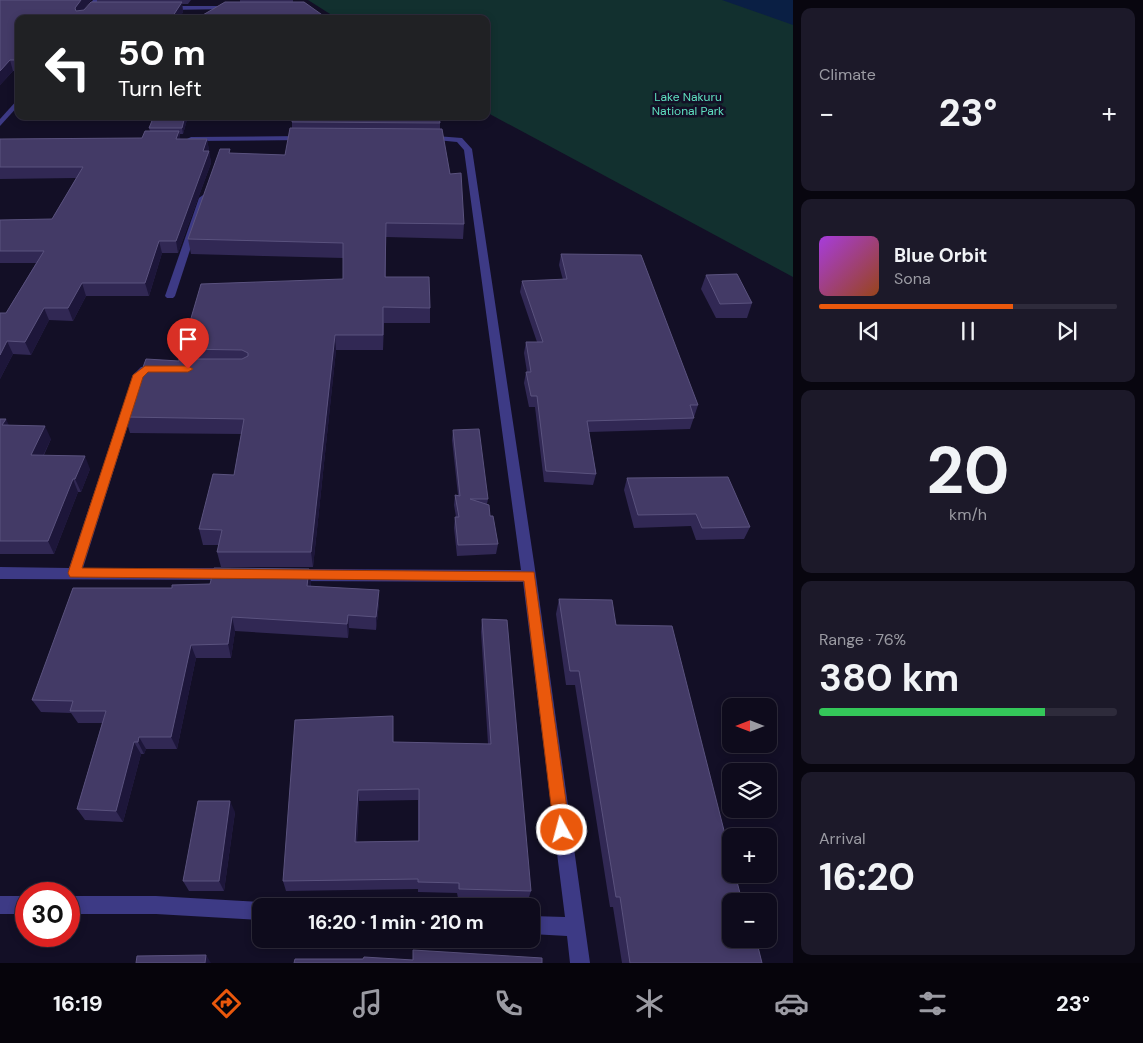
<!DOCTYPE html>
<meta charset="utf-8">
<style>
body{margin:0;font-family:"DM Sans",sans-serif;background:#1c1929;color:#f1f3f6;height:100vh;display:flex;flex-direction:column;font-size:19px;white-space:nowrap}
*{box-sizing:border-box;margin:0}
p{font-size:16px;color:#9b9ba3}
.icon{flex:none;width:28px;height:28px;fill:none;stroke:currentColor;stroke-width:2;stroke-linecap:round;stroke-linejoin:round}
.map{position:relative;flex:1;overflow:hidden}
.side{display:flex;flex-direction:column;gap:8px;padding:8px;background:#08060f;width:350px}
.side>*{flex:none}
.top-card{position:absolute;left:15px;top:15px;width:475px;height:105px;border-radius:10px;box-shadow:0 2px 8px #0003,0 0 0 1px #2e2b3b;background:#202124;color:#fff;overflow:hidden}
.needle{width:32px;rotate:270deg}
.buttons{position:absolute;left:722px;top:698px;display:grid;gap:10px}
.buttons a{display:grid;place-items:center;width:55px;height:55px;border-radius:10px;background:#0e0b1c;box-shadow:0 2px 8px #0003,0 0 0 1px #2e2b3b;font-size:25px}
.speed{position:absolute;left:15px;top:882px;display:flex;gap:10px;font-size:25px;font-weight:700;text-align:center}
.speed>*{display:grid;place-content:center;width:65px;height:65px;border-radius:50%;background:#0e0b1c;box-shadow:0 2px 8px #0003,0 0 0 1px #2e2b3b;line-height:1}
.speed .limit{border:8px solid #d22;background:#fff;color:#111}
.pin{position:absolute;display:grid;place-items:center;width:42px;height:42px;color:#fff;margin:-51px -21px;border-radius:50% 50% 50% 0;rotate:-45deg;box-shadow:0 0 5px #0007}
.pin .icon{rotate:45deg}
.me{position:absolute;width:55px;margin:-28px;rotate:353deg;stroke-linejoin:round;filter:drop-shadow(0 0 4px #0008)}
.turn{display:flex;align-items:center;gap:18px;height:105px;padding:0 20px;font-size:22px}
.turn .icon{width:65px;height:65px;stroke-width:2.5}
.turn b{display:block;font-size:35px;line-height:42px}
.big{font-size:38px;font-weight:700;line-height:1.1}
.side .card{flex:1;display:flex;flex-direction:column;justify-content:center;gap:8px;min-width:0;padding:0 18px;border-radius:10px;background:#1c1929}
.side .dial{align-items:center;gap:0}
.dial b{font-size:65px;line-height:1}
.song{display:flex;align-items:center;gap:15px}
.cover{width:60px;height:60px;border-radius:8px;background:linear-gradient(135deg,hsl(280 70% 55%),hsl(20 70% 35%))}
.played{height:5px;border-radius:2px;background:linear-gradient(90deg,#ea580c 65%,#2e2b3b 65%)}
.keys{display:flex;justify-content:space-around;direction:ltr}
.heat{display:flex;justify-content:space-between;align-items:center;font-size:28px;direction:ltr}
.charge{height:8px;border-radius:4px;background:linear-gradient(90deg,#34c759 76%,#2e2b3b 0)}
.trip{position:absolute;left:252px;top:898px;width:288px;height:50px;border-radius:10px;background:#0e0b1c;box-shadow:0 2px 8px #0003,0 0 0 1px #2e2b3b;font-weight:700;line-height:50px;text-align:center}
.dock{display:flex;height:80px;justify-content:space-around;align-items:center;background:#06040b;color:#9b9ba3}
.dock .icon{width:35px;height:35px}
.dock .active{color:#ea580c}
.dock b{font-size:22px;color:#f1f3f6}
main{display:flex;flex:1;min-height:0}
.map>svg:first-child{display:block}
</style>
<main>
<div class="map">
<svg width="793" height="963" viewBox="0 0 793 963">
<rect width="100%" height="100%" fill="#130f26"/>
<polygon fill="#12302f" points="308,0 793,0 793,277 486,112 486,19 338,19"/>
<polygon fill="#0a1f44" points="722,0 793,0 793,25"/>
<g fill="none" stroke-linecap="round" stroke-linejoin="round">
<g fill="#3d3a85" fill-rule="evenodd">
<polygon points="93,0 99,0 85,19 79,19"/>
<polygon points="233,6 235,9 166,10 163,8 166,6"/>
<polygon points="19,98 19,105 0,126 0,119"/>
<polygon points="423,135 462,138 472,149 536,576 590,963 570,963 567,936 531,934 531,916 565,917 523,582 294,581 289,579 287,575 289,571 294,569 521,570 464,150 457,142 426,139 423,139"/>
<polygon points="304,136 308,138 307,140 191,141 187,139 191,137"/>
<polygon points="203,195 207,198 175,296 173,298 167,298 165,296 199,198"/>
<polygon points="155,366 160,369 159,371 148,372 143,377 83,568 229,568 234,570 236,574 234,578 229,580 0,579 0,567 69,568 133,375 141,367"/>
<rect x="0" y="896" width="26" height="18"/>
<polygon points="69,896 156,896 261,902 268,906 261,906 261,920 156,914 69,914"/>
</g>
</g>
<g fill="#312854" fill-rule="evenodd">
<polygon points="0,0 91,0 83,11 97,2 97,0 191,0 188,4 182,4 183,12 179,19 19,19 19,71 13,71 0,85"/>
<rect x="240" y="0" width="53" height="2"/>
<polygon points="154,116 188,116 183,134 180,134 180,139 207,139 211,163 178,253 162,253 149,296 86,296 73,321 49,320 31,355 13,354 0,379 0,313 6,313 36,263 0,263 0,221 52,219 76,178 0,179 0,139 142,138 150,131 149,128"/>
<polygon points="292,122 440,123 440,129 450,174 464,224 463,239 386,237 386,277 430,308 430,323 384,323 383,350 336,350 313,567 221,567 217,552 219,545 203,545 199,529 234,475 241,434 130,433 125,417 179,361 185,359 182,349 343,279 343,258 191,254 188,239 231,153 285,155 292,128"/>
<polygon points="561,254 698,405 690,429 589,432 596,474 593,485 544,482 535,407 529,407 524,383 526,372 527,372 524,353 526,342 537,342 520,292 522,281 563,280 559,265"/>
<polygon points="706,275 752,303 747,318 716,318 701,289"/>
<polygon points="0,419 9,426 51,439 44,455 90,469 81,492 78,492 54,554 0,554"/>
<polygon points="453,430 488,499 487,504 498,544 496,554 457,556 454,528 455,517 456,517 454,505 455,495 458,495 452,440"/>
<polygon points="627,478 750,527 744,539 696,540 691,526 634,528 624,490"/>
<polygon points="309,569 311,586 379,603 376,630 349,628 348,638 235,631 231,658 196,658 177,749 146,749 144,754 141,754 123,822 85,820 77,809 102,723 78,723 71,713 41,712 32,700 172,588 210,584"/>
<polygon points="559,599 616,625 731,901 762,963 622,963 613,907 610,907 575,685 566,685 556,614"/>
<path d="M482,619l49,272 -3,9 -70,-2 -1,-5 -39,-1v-3l-132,2 -3,-10 110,-139 95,2 -7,-112zM418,800v41l-61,1 2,-41z"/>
<polygon points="235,812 224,891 189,891 183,881"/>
</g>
<g fill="#1d163a">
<polygon points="81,0 91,0 77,18 75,8"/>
<polygon points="182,2 183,12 179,19 171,19"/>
<polygon points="10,60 13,71 0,85 0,71"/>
<polygon points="185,116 188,116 183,134 182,128"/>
<polygon points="179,131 181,142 176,139"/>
<polygon points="207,139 209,150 205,161 209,151 211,163 178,253 176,241"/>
<polygon points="159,241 162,253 149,296 145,283"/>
<polygon points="82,283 86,296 73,321 68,308"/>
<polygon points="44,308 49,320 31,355 25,342"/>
<polygon points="335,335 336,350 313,567 311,552"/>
<polygon points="7,341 13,354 0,379 0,355"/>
<polygon points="6,419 12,432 2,425"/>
<polygon points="45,426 51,439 37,468 31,455"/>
<polygon points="85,456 90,469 81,492 75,479"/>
<polygon points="73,479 78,492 54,554 48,541"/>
<polygon points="309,569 311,583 309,599 307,586"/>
<polygon points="379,590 379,603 376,630 376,617"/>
<polygon points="348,615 349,628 348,638 347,624"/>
<polygon points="232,617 235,631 231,658 228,644"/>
<polygon points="191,645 196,658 177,749 171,737"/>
<polygon points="139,737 146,749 144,754 138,742"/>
<polygon points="134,742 141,754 123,822 116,811"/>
<polygon points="358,790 359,801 356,853 355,842"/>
<polygon points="230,801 235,812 224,891 219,881"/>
<polygon points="206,955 211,963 205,963"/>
</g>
<g fill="#433a66" stroke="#5a527e" fill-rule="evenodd">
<polygon points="0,0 81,0 75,8 76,11 84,10 91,2 182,2 171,19 19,19 19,60 10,60 0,71"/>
<polygon points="225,2 304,2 328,19 196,19"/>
<polygon points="154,116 185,116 182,128 149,128"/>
<polygon points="293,116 439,116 440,123 292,122"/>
<polygon points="290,128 442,129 450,174 461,173 464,224 386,223 385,277 429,277 430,308 383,307 383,335 335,335 311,552 217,552 222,530 199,529 213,474 234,475 244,419 125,417 146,359 179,361 179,359 242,359 248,356 248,353 242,350 182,349 201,284 343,279 343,243 188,239 220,149 230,149 229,153 285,155"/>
<polygon points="145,131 179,131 176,139 207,139 203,151 209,151 176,241 159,241 145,283 82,283 68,308 44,308 25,342 7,341 0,355 0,313 6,313 44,251 0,251 0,220 52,219 83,167 0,167 0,139 142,138"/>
<polygon points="561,254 641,255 698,405 690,405 694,418 587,421 596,474 546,471 537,396 531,396 526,372 531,372 526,342 543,342 522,281 567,279"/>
<polygon points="737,274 752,303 720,304 706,275"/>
<polygon points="0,419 6,419 2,425 45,426 31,455 85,456 75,479 73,479 48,541 0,541"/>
<polygon points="479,429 488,499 470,499 489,505 490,516 493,516 498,544 458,545 455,517 459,517 455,495 460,496 453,430"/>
<polygon points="728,477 750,527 702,528 696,514 638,515 627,478"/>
<polygon points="214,568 309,569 307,586 379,590 376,617 348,615 347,624 232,617 228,644 191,645 171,737 139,737 138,742 134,742 116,811 77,809 106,711 70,711 73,701 32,700 73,588 172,588 172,585 210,584"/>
<polygon points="559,599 612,600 616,625 672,626 731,858 731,874 735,874 742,901 731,901 731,939 756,939 762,963 630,963 620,897 616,897 579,671 570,671"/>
<path d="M482,619l25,1 24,271 -72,-2v-6l-41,-1v-3l-135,2 12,-161 98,-4v26l98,2zM419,789v52l-64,1 3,-52z"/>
<polygon points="198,801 230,801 219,881 183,881"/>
<polygon points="413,950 542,958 542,963 294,963 295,959 363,959 364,957 413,960"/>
<polygon points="206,955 205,963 136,963 137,956"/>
</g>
<polygon fill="#ea580c" stroke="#983908" points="145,366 188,366 193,369 188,372 148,372 143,377 82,568 534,572 570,830 568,835 562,838 557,835 554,830 524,581 70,577 68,573 133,375"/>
<g text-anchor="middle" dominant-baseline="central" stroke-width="5" stroke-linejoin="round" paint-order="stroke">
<g font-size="12" fill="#5fe0c0" stroke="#130f26">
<text x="688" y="97">Lake Nakuru<tspan x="688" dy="14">National Park</tspan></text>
</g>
</g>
</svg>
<div class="buttons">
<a><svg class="needle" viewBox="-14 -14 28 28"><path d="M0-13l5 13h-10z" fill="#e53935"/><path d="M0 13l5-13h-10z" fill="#9b9ba3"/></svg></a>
<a><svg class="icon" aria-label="layers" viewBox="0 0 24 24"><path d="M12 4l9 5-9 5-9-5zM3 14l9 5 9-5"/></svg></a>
<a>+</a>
<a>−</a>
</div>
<div class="speed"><div class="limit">30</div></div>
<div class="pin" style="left:188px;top:369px;background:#d93025"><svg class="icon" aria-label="arrive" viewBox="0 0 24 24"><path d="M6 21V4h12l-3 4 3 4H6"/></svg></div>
<svg class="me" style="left:562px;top:830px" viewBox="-20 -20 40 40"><circle r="17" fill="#ea580c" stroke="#fff" stroke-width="3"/><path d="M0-11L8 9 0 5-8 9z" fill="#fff"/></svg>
<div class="trip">16:20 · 1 min · 210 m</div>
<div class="top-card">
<div class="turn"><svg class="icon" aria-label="left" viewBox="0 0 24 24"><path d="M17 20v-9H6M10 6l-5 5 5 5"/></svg><div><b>50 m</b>Turn left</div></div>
</div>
</div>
<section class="side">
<div class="card"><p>Climate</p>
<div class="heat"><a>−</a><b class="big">23°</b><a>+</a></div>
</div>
<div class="card">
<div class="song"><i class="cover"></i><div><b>Blue Orbit</b><p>Sona</p></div></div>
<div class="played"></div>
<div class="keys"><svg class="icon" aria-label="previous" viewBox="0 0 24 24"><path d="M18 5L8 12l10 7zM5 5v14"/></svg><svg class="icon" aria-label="pause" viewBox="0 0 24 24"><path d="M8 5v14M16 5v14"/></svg><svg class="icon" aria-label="next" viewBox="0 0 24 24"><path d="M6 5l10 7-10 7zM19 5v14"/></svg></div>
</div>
<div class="card dial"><b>20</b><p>km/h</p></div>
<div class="card"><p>Range · 76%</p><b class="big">380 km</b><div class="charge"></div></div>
<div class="card"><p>Arrival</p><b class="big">16:20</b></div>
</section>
</main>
<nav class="dock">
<b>16:19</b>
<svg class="icon active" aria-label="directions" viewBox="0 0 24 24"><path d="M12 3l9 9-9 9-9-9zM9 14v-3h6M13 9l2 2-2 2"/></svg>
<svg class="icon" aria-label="music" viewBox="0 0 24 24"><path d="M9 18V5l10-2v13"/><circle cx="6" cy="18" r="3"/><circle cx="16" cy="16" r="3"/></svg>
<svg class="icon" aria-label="phone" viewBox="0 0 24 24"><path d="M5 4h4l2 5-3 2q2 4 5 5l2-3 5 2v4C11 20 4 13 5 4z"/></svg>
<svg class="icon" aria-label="climate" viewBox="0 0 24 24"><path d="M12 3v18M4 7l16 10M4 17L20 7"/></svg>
<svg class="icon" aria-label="car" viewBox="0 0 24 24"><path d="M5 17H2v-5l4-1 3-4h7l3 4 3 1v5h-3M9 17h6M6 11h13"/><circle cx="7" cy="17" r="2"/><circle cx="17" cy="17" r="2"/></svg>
<svg class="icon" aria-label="filters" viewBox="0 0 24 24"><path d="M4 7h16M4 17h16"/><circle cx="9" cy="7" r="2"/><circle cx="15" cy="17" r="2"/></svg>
<b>23°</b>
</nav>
